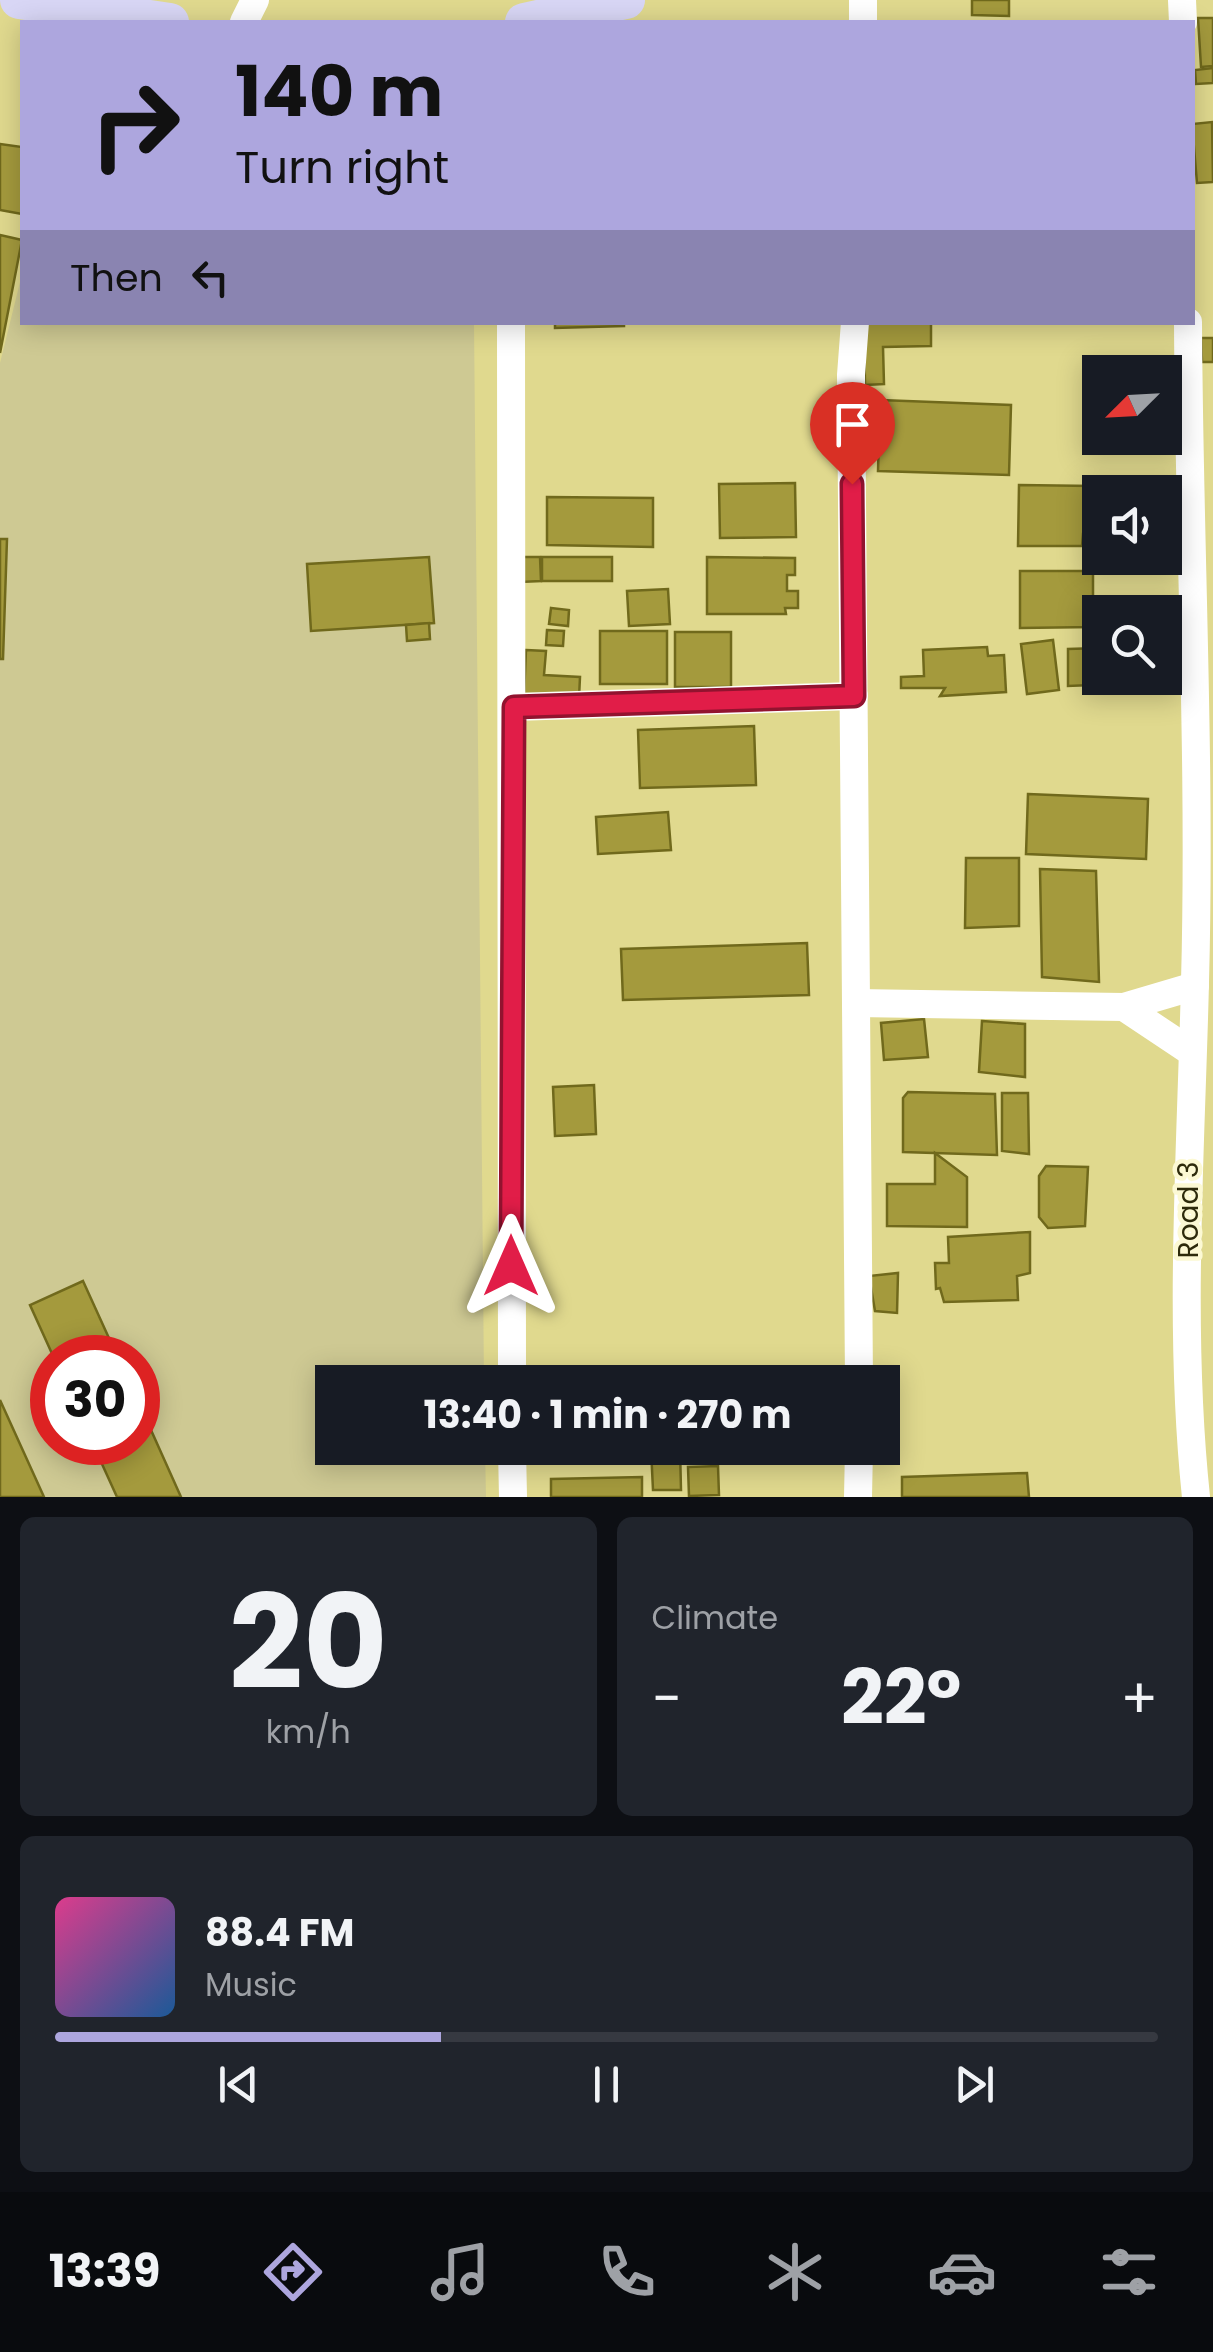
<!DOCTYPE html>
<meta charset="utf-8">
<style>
body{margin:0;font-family:Poppins,sans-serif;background:#20242c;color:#f1f3f6;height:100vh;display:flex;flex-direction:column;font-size:38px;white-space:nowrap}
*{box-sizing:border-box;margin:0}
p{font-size:32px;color:#9ea1a6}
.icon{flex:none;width:55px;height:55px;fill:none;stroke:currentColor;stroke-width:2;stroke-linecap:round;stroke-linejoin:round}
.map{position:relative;height:1497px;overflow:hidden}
.details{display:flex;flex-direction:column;gap:20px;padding:20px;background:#0d0f14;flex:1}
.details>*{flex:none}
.guide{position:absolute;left:20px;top:20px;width:1175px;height:305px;border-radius:0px;box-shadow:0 5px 25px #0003;background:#ada6de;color:#111;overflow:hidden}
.needle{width:65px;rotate:246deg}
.buttons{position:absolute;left:1082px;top:355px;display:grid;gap:20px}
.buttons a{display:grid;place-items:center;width:100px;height:100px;border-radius:0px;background:#171b24;box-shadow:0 5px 25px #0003;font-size:50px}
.speed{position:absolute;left:30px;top:1335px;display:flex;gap:20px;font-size:50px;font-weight:700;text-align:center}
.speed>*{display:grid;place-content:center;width:130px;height:130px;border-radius:50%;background:#171b24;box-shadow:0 5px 25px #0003;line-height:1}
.speed .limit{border:15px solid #d22;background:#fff;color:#111}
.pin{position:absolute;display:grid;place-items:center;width:85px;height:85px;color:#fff;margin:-102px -42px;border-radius:50% 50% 50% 0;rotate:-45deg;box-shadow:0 0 10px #0007}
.pin .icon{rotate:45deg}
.me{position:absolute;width:110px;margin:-55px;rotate:0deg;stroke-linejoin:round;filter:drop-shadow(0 0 8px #0008)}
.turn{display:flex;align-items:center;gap:35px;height:210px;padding:0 50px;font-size:45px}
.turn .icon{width:130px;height:130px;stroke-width:2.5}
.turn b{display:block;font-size:70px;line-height:85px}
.then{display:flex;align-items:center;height:95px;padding:0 50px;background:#0003;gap:20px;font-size:38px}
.big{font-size:75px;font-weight:700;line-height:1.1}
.details .tile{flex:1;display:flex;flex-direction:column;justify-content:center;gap:15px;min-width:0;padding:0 35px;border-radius:15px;background:#20242c}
.details .dial{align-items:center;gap:0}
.dial b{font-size:130px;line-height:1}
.song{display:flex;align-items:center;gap:30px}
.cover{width:120px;height:120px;border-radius:15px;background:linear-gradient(135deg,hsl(330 70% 55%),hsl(210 70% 35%))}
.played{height:10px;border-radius:5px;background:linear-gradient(90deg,#ada6de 35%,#363941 35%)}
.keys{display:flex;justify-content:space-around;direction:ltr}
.heat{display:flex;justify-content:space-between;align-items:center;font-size:55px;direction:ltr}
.details .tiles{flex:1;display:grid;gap:20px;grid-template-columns:1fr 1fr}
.tile:last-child{grid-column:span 2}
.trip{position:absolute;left:315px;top:1365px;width:585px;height:100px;border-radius:0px;background:#171b24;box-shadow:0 5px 25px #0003;font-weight:700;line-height:100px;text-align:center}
.tabs{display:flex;height:160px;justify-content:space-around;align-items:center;background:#090b0e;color:#9ea1a6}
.tabs .icon{width:70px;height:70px}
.tabs .selected{color:#ada6de}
.tabs b{font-size:45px;color:#f1f3f6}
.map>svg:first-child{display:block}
</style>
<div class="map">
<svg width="1213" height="1497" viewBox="0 0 1213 1497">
<rect width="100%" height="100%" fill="#e0d98e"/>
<path fill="#cec993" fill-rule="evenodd" d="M22,274v48l452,1 10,1059h-152v66h153l1,49h-486v-1134zM52,1358h86v84h-86z"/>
<g fill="#a49a3d" stroke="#70691c" stroke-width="2.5">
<polygon points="972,0 1009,0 1009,16 972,15"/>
<polygon points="1198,18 1213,18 1213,66 1201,67"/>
<polygon points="1213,68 1213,83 1196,84 1195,70"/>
<polygon points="1212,122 1213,182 1197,183 1192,124"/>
<polygon points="0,144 22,147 22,214 0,210"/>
<polygon points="0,235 22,240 0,353"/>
<polygon points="555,322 624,322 624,326 555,328"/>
<polygon points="931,322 931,346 883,347 884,384 865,385 864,323"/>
<polygon points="1201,338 1213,338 1213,362 1202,362"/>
<polygon points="880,400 1011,405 1009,475 878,471"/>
<polygon points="795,483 796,537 720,538 719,484"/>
<polygon points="1019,485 1093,486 1093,515 1100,515 1100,534 1083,534 1082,546 1018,546"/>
<polygon points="547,497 653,498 653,547 547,545"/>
<polygon points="0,539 7,539 3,659 0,659"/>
<polygon points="429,557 434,623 311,631 307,564"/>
<polygon points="519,557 540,557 541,581 520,582"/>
<rect x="542" y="557" width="70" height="24"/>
<polygon points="707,557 795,558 795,575 787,575 787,591 798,591 798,608 785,608 786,614 707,614"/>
<polygon points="1020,571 1093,571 1093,627 1020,628"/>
<polygon points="668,589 670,624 629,626 627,591"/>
<polygon points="551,608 569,610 568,626 549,624"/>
<polygon points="429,623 430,639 407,641 406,625"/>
<polygon points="547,630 564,631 563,646 546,645"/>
<rect x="600" y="631" width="67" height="53"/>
<rect x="675" y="632" width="56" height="55"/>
<polygon points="1053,640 1059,690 1027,694 1021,644"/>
<polygon points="987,647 988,656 1004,655 1006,692 940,696 945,688 901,688 901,677 924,676 923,650"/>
<polygon points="1100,648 1100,678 1142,678 1142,683 1068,686 1068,649"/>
<polygon points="526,650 546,651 544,675 580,677 579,698 524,695"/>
<polygon points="754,726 756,785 640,788 638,730"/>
<polygon points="1028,794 1148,799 1146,859 1026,854"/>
<polygon points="668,812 671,850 598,854 596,817"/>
<polygon points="966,858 1019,858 1019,926 965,928"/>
<polygon points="1040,869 1096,871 1099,982 1042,977"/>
<polygon points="807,943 809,995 623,1000 621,949"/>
<polygon points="924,1019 928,1057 884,1060 881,1023"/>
<polygon points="982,1021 1025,1024 1025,1077 979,1072"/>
<polygon points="594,1085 596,1134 555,1136 553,1087"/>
<polygon points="908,1092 995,1094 997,1155 903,1152 903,1098"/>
<polygon points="1002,1093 1028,1093 1029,1154 1002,1151"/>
<polygon points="935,1153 967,1177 967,1227 887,1226 887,1184 935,1184"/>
<polygon points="1046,1166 1088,1167 1085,1226 1048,1228 1039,1217 1039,1176"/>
<polygon points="1030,1232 1030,1273 1017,1276 1018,1300 944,1302 940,1288 936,1289 935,1263 949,1263 948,1237"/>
<polygon points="898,1273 897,1313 875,1311 869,1276"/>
<polygon points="83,1281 118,1358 54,1358 30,1305"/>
<polygon points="0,1400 44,1497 0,1497"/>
<polygon points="138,1401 181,1497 117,1497 92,1442 138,1442"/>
<polygon points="651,1448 680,1448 681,1490 653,1490"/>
<polygon points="718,1466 719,1495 689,1496 688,1467"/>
<polygon points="1027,1473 1029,1497 902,1497 902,1477"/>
<polygon points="642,1477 642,1497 551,1497 551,1479"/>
</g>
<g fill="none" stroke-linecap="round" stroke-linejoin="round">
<g stroke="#fff" stroke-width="28">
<polyline points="1182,0 1183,22"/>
<polyline points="244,22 255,0"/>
<polyline points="863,22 863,0"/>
<polyline points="511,322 512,1382"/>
<polyline points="855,322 851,375 859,1382"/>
<path d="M1188,322c1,220 13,440 7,660 -4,171 -17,344 1,515"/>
<polyline points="514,707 854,696"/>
<polyline points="856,1003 1124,1007 1195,986"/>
<polyline points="1124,1007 1190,1051"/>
<polyline points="512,1448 513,1497"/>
<polyline points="858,1497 859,1448"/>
</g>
<g stroke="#d8d6f5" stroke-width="38">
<polyline points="19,0 170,22"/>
<polyline points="524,22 626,0"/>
</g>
</g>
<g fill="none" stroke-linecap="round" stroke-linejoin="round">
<g stroke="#92132f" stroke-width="25">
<polyline id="route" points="511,1266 514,707 854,696 852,484"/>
</g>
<use href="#route" stroke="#e11d48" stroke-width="18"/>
</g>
<g text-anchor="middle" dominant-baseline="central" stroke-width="9" stroke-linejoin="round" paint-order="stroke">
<g font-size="28" fill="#2d2a0b" stroke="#fcf9d4">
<text transform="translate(1188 1210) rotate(-90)">Road 3</text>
</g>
</g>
</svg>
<div class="buttons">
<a><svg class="needle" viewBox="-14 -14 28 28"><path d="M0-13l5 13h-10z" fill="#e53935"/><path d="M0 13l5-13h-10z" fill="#9ea1a6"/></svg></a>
<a><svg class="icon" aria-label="sound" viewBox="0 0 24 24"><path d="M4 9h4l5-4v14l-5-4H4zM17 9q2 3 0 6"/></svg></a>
<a><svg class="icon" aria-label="search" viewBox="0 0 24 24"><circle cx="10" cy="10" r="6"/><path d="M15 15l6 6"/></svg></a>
</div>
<div class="speed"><div class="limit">30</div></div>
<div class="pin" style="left:852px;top:484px;background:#d93025"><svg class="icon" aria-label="arrive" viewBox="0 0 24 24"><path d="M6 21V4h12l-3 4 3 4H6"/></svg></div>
<svg class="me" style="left:511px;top:1266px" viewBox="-20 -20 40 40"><path d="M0-17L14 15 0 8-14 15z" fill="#e11d48" stroke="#fff" stroke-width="4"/></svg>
<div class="trip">13:40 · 1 min · 270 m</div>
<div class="guide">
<div class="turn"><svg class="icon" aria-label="right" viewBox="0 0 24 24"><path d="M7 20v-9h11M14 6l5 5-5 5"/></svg><div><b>140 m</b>Turn right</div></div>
<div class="then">Then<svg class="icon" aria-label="left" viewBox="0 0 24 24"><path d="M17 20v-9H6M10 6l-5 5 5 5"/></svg></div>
</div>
</div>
<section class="details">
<div class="tiles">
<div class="tile dial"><b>20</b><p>km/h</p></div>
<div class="tile"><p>Climate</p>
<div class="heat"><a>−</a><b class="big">22°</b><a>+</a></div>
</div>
<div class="tile">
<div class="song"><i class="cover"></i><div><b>88.4 FM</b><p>Music</p></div></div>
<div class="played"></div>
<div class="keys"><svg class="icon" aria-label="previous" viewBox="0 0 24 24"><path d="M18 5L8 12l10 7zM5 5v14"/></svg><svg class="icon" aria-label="pause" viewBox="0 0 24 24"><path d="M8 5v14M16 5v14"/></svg><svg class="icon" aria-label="next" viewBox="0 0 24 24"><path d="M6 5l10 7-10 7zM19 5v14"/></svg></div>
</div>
</div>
</section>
<nav class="tabs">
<b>13:39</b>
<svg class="icon selected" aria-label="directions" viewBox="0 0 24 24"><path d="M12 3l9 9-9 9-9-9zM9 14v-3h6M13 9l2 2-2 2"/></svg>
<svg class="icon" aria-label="music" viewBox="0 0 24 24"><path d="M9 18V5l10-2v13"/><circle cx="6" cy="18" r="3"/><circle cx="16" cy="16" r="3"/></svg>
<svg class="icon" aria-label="phone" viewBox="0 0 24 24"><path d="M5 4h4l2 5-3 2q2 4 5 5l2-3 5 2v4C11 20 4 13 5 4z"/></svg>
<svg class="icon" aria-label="climate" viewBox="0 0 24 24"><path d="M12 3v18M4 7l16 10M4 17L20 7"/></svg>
<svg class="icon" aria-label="car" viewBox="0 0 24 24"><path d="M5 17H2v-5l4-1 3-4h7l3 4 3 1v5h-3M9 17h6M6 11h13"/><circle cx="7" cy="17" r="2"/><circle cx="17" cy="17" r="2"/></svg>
<svg class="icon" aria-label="filters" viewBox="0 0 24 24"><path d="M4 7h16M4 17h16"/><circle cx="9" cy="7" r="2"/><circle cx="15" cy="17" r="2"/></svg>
</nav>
